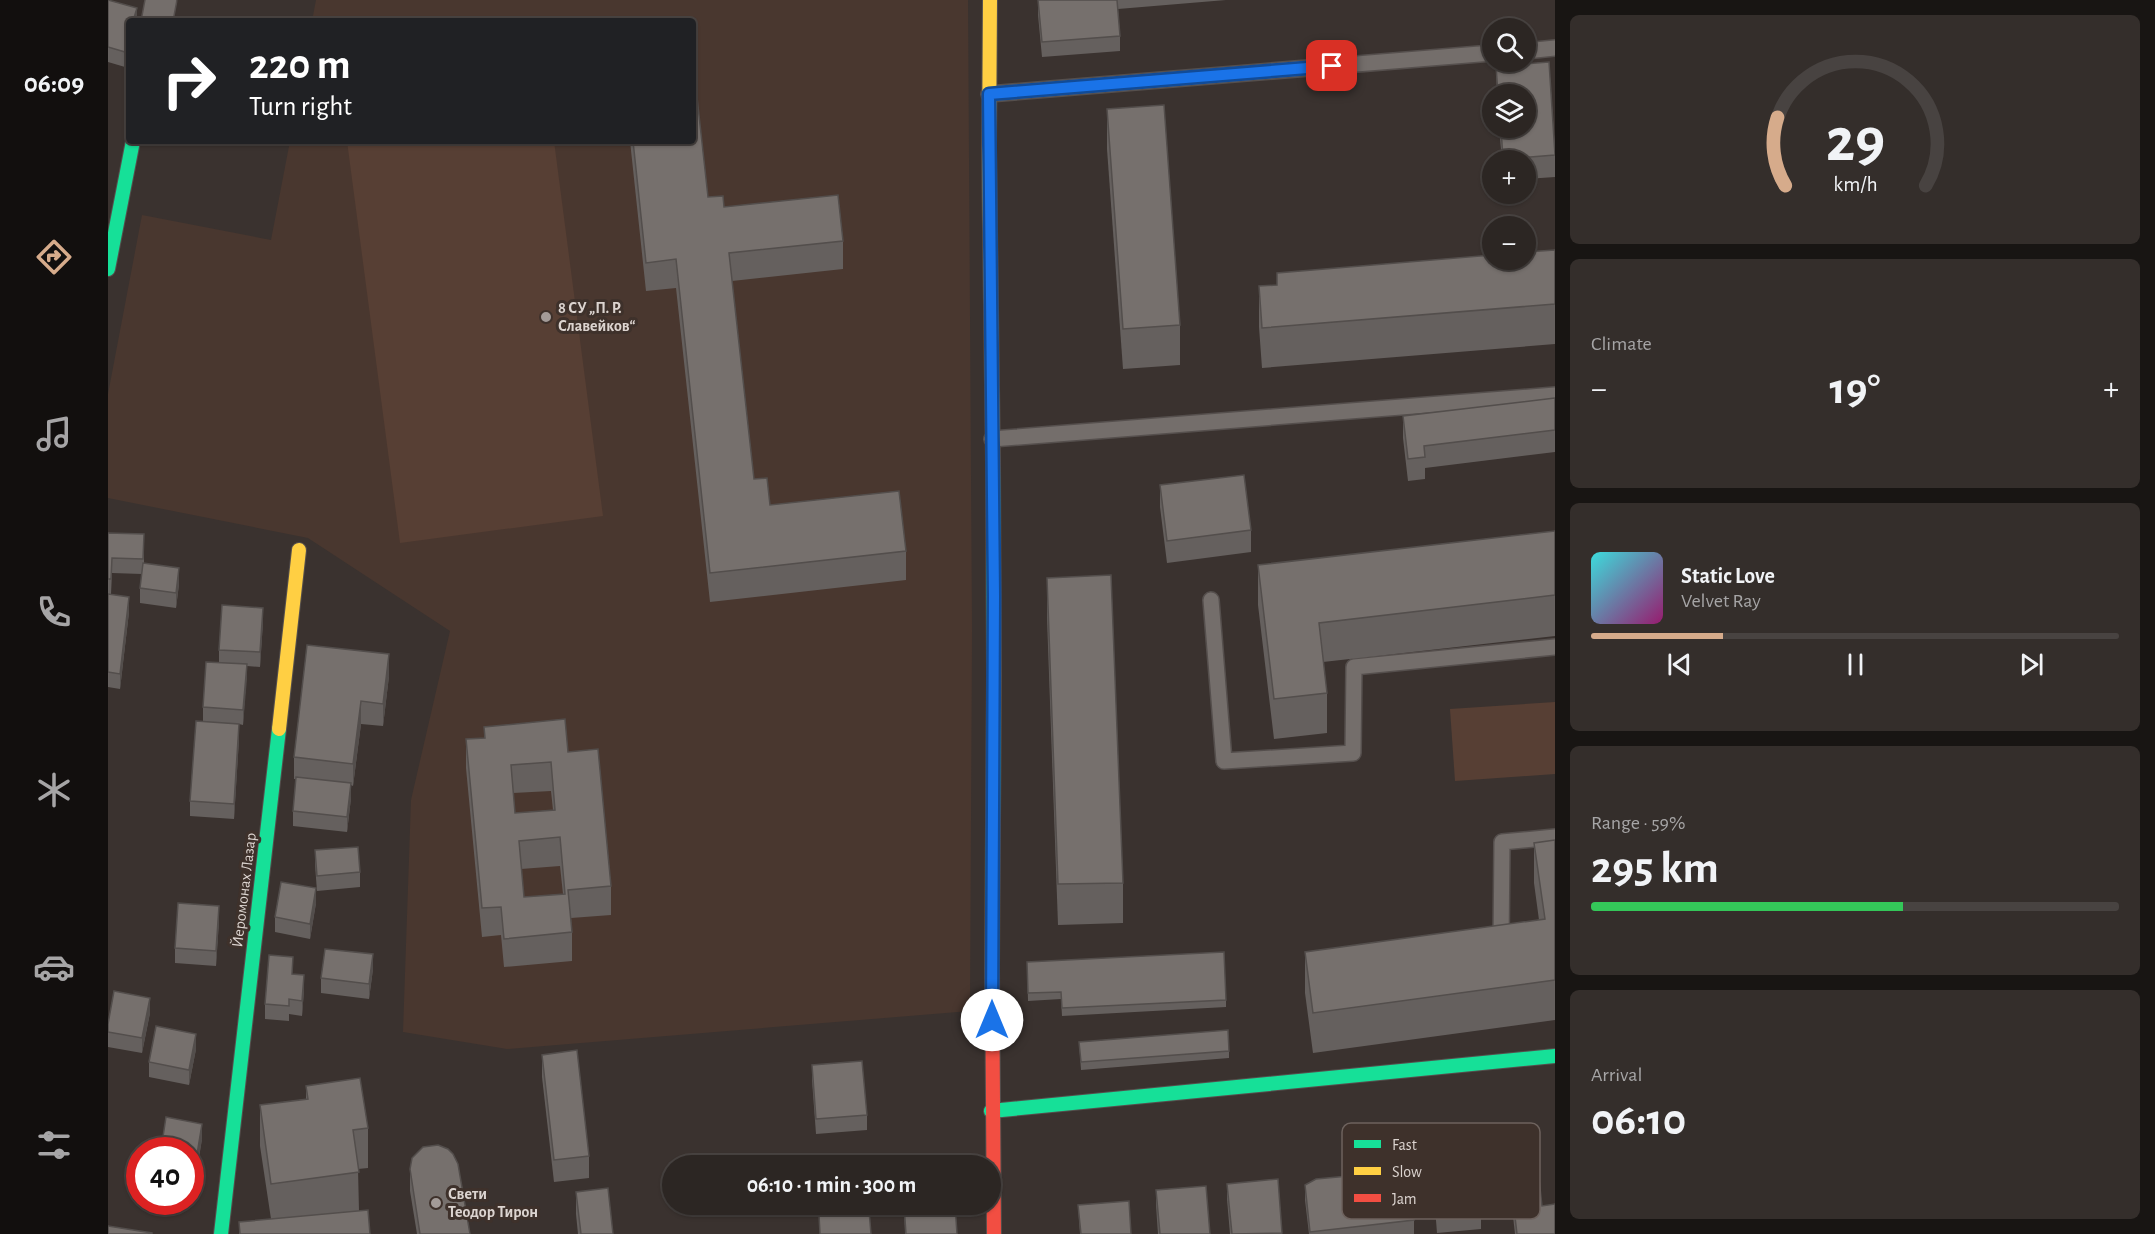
<!DOCTYPE html>
<meta charset="utf-8">
<style>
body{margin:0;font-family:"Alegreya Sans",sans-serif;background:#342e2b;color:#f1f3f6;height:100vh;display:flex;flex-direction:column;font-size:22px;white-space:nowrap}
*{box-sizing:border-box;margin:0}
p{font-size:20px;color:#a6a5a6}
.icon{flex:none;width:33px;height:33px;fill:none;stroke:currentColor;stroke-width:2;stroke-linecap:round;stroke-linejoin:round}
.map{position:relative;flex:1;overflow:hidden}
.panel{display:flex;flex-direction:column;gap:15px;padding:15px;background:#181513;width:600px}
.panel>*{flex:none}
.banner{position:absolute;left:18px;top:18px;width:570px;height:126px;border-radius:6px;box-shadow:0 2px 4px #0004,0 0 0 2px #484341;background:#202124;color:#fff;overflow:hidden}
.controls{position:absolute;left:1374px;top:18px;display:grid;gap:12px}
.controls a{display:grid;place-items:center;width:54px;height:54px;border-radius:50%;background:#2c2623;box-shadow:0 2px 4px #0004,0 0 0 2px #484341;font-size:30px}
.speed{position:absolute;left:18px;top:1137px;display:flex;gap:12px;font-size:30px;font-weight:700;text-align:center}
.speed>*{display:grid;place-content:center;width:78px;height:78px;border-radius:50%;background:#2c2623;box-shadow:0 2px 4px #0004,0 0 0 2px #484341;line-height:1}
.speed .limit{border:9px solid #d22;background:#fff;color:#111}
.pin{position:absolute;display:grid;place-items:center;width:51px;height:51px;color:#fff;margin:-26px;border-radius:12px;box-shadow:0 3px 9px #0006}
.me{position:absolute;width:66px;margin:-33px;rotate:0deg;stroke-linejoin:round;filter:drop-shadow(0 0 4px #0008)}
.turn{display:flex;align-items:center;gap:21px;height:126px;padding:0 24px;font-size:27px}
.turn .icon{width:78px;height:78px;stroke-width:2.5}
.turn b{display:block;font-size:42px;line-height:51px}
.big{font-size:45px;font-weight:700;line-height:1.1}
.panel .widget{flex:1;display:flex;flex-direction:column;justify-content:center;gap:9px;min-width:0;padding:0 21px;border-radius:9px;background:#342e2b}
.panel .dial{align-items:center;gap:0}
.dial svg{height:156px;overflow:visible;fill:none;stroke:#484341;stroke-width:7;stroke-linecap:round;text-anchor:middle}
.dial text{fill:#f1f3f6;stroke:none}
.song{display:flex;align-items:center;gap:18px}
.cover{width:72px;height:72px;border-radius:9px;background:linear-gradient(135deg,hsl(180 70% 55%),hsl(320 70% 35%))}
.played{height:6px;border-radius:3px;background:linear-gradient(90deg,#d6ab8b 25%,#484341 25%)}
.keys{display:flex;justify-content:space-around;direction:ltr}
.heat{display:flex;justify-content:space-between;align-items:center;font-size:33px;direction:ltr}
.charge{height:9px;border-radius:4px;background:linear-gradient(90deg,#34c759 59%,#484341 0)}
.trip{position:absolute;left:554px;top:1155px;width:339px;height:60px;border-radius:30px;background:#2c2623;box-shadow:0 2px 4px #0004,0 0 0 2px #484341;font-weight:700;line-height:60px;text-align:center}
main{display:flex;flex:1;min-height:0}
.menu{display:flex;flex-direction:column;width:108px;justify-content:space-around;align-items:center;background:#120f0e;color:#a6a5a6}
.menu .icon{width:42px;height:42px}
.menu .current{color:#d6ab8b}
.menu b{font-size:27px;color:#f1f3f6}
.map>svg:first-child{display:block}
</style>
<main>
<nav class="menu">
<b>06:09</b>
<svg class="icon current" aria-label="directions" viewBox="0 0 24 24"><path d="M12 3l9 9-9 9-9-9zM9 14v-3h6M13 9l2 2-2 2"/></svg>
<svg class="icon" aria-label="music" viewBox="0 0 24 24"><path d="M9 18V5l10-2v13"/><circle cx="6" cy="18" r="3"/><circle cx="16" cy="16" r="3"/></svg>
<svg class="icon" aria-label="phone" viewBox="0 0 24 24"><path d="M5 4h4l2 5-3 2q2 4 5 5l2-3 5 2v4C11 20 4 13 5 4z"/></svg>
<svg class="icon" aria-label="climate" viewBox="0 0 24 24"><path d="M12 3v18M4 7l16 10M4 17L20 7"/></svg>
<svg class="icon" aria-label="car" viewBox="0 0 24 24"><path d="M5 17H2v-5l4-1 3-4h7l3 4 3 1v5h-3M9 17h6M6 11h13"/><circle cx="7" cy="17" r="2"/><circle cx="17" cy="17" r="2"/></svg>
<svg class="icon" aria-label="filters" viewBox="0 0 24 24"><path d="M4 7h16M4 17h16"/><circle cx="9" cy="7" r="2"/><circle cx="15" cy="17" r="2"/></svg>
</nav>
<div class="map">
<svg width="1447" height="1234" viewBox="0 0 1447 1234">
<rect width="100%" height="100%" fill="#3a322f"/>
<polygon fill="#49372f" points="208,0 860,0 864,631 862,1011 399,1049 295,1032 303,800 342,631 200,538 0,498 0,394 34,215 163,240 182,141 585,141 585,21 204,21"/>
<g fill="#573f34">
<polygon points="239,141 446,141 495,516 292,543"/>
<polygon points="1447,702 1447,774 1347,781 1342,709"/>
</g>
<g fill="none" stroke-linecap="round" stroke-linejoin="round">
<g stroke="#554f4d" stroke-width="18">
<g id="lane">
<polyline points="1418,51 1447,48"/>
<polyline points="881,94 1384,53"/>
<polyline points="884,439 1447,395"/>
<polyline points="1103,600 1116,761 1245,753 1246,667 1447,647"/>
<polyline points="1393,945 1394,842 1447,837"/>
</g>
</g>
<g stroke="#554f4d" stroke-width="33">
<polyline id="street" points="49,21 53,0"/>
</g>
<g stroke="#554f4d" stroke-width="16">
<g id="fast">
<polyline points="0,269 25,141"/>
<polyline points="884,968 886,675 885,464"/>
<polyline points="883,1111 1447,1056"/>
<polyline points="113,1234 171,729"/>
</g>
</g>
<g stroke="#554f4d" stroke-width="16">
<g id="slow">
<polyline points="882,0 881,149 885,464"/>
<polyline points="171,729 191,550"/>
</g>
</g>
<g stroke="#554f4d" stroke-width="16">
<polyline id="jam" points="884,968 886,1234"/>
</g>
<use href="#lane" stroke="#746e6b" stroke-width="15"/>
<use href="#street" stroke="#746e6b" stroke-width="30"/>
<use href="#fast" stroke="#16e098" stroke-width="14"/>
<use href="#slow" stroke="#ffcf43" stroke-width="14"/>
<use href="#jam" stroke="#f24e42" stroke-width="14"/>
</g>
<g fill="#65605e" fill-rule="evenodd">
<polygon points="0,0 29,21 21,21 21,51 17,67 0,62"/>
<polygon points="930,0 1118,0 1010,9 1012,36 1012,51 934,57 930,15"/>
<polygon points="1441,62 1447,149 1447,177 1418,179 1418,160 1394,160 1391,128 1418,128 1418,94 1389,94 1388,66"/>
<polygon points="999,109 1072,325 1072,365 1015,369 999,149"/>
<polygon points="522,141 585,141 600,197 616,207 735,241 735,269 624,281 646,479 662,505 798,551 798,580 602,602 568,288 538,291"/>
<polygon points="1447,250 1447,344 1154,368 1151,327 1151,286 1169,285 1169,273"/>
<polygon points="1447,398 1447,452 1317,468 1317,479 1300,481 1295,438 1295,416"/>
<polygon points="1052,485 1143,530 1143,552 1059,563 1052,507"/>
<polygon points="1447,531 1447,636 1215,662 1219,693 1219,733 1166,739 1150,605 1150,565"/>
<polygon points="0,533 36,534 36,563 71,584 68,608 32,603 32,588 34,574 4,573 3,594 0,594"/>
<polygon points="939,578 1015,883 1015,923 950,925 939,618"/>
<polygon points="0,594 21,612 12,689 0,687"/>
<polygon points="155,622 152,667 139,666 135,725 131,724 131,739 126,819 82,816 82,801 95,722 95,707 111,663 111,650"/>
<polygon points="281,676 275,726 253,724 245,786 243,785 243,798 239,832 185,826 185,811 188,779 186,779 186,757"/>
<path d="M376,727l84,25 43,134v29l-40,3 1,14v29l-68,6 -3,-32 -19,2 -16,-169v-29l18,-1zM443,791l2,19 -38,3 -2,-20zM452,866l3,28 -39,3 -3,-28z"/>
<polygon points="1447,840 1447,1020 1205,1053 1197,993 1197,952 1431,920 1426,883 1426,843"/>
<polygon points="207,850 252,872 252,887 209,891 207,865"/>
<polygon points="208,903 202,939 167,932 167,917"/>
<polygon points="111,921 108,966 67,963 67,948"/>
<polygon points="919,962 1118,1000 1118,1007 954,1016 953,999 920,1001"/>
<polygon points="265,969 261,999 213,993 213,978"/>
<polygon points="185,974 196,990 194,1016 181,1014 181,1021 157,1019 157,1004"/>
<polygon points="42,1013 34,1053 0,1047 0,1024"/>
<polygon points="971,1042 1121,1051 1121,1058 973,1070"/>
<polygon points="88,1049 81,1085 41,1077 41,1062"/>
<polygon points="434,1055 481,1156 481,1178 446,1182 434,1077"/>
<polygon points="704,1065 759,1115 759,1130 708,1134 704,1080"/>
<polygon points="198,1086 260,1128 260,1168 250,1169 251,1211 262,1234 131,1234 131,1222 163,1219 152,1146 152,1105 198,1099"/>
<polygon points="1341,1137 1398,1161 1398,1176 1370,1178 1373,1214 1373,1229 1329,1233 1326,1195 1326,1180 1358,1178 1357,1167 1342,1168"/>
<polygon points="94,1139 86,1187 82,1187 82,1150"/>
<polygon points="1249,1158 1306,1220 1306,1234 1201,1234 1197,1200 1197,1185 1249,1175"/>
<polygon points="1401,1165 1434,1206 1447,1234 1407,1234 1401,1180"/>
<polygon points="302,1169 362,1234 309,1234 302,1191"/>
<polygon points="1170,1179 1174,1234 1122,1234 1119,1199 1119,1184"/>
<polygon points="1048,1190 1102,1234 1050,1234 1048,1205"/>
<polygon points="468,1192 505,1234 470,1234 468,1214"/>
<polygon points="796,1205 849,1234 797,1234"/>
<polygon points="970,1205 1023,1234 972,1234"/>
</g>
<g fill="#534e4c">
<polygon points="29,8 29,21 25,21"/>
<polygon points="21,36 21,51 17,67 17,52"/>
<polygon points="71,568 71,584 68,608 68,593"/>
<polygon points="21,597 21,612 12,689 12,674"/>
<polygon points="155,608 155,622 152,667 152,652"/>
<polygon points="281,654 281,676 275,726 275,704"/>
<polygon points="139,664 139,679 135,725 135,710"/>
<polygon points="253,701 253,724 245,786 245,764"/>
<polygon points="131,724 131,739 126,819 126,804"/>
<polygon points="243,783 243,798 239,832 239,817"/>
<polygon points="208,888 208,903 202,939 202,924"/>
<polygon points="111,906 111,921 108,966 108,951"/>
<polygon points="265,954 265,969 261,999 261,984"/>
<polygon points="196,975 196,990 194,1016 194,1001"/>
<polygon points="42,998 42,1013 34,1053 34,1038"/>
<polygon points="88,1034 88,1049 81,1085 81,1070"/>
<polygon points="94,1124 94,1139 86,1187 86,1172"/>
</g>
<g fill="#76706d" stroke="#534e4c" stroke-width="1.5" fill-rule="evenodd">
<polygon points="0,0 29,8 25,21 21,21 21,36 17,52 0,47"/>
<polygon points="930,0 1009,0 1012,36 934,42"/>
<polygon points="1441,62 1447,155 1395,159 1393,128 1418,128 1418,94 1390,94 1388,66"/>
<polygon points="585,88 588,88 600,197 615,196 616,207 730,195 735,241 621,253 646,479 659,478 662,505 791,491 798,551 602,573 568,259 538,263 525,141 585,141"/>
<polygon points="1056,105 1072,325 1015,329 999,109"/>
<polygon points="1447,250 1447,304 1154,328 1151,286 1169,285 1169,273 1384,255 1384,260 1418,260 1418,252"/>
<polygon points="1447,398 1447,430 1316,446 1317,457 1300,459 1295,416"/>
<polygon points="1136,475 1143,530 1059,541 1052,485"/>
<polygon points="1447,531 1447,595 1211,623 1219,693 1166,699 1150,565"/>
<polygon points="0,533 36,534 35,559 4,558 3,579 0,579"/>
<polygon points="35,563 71,568 68,593 32,588"/>
<polygon points="1003,575 1015,883 950,884 939,578"/>
<polygon points="0,594 21,597 12,674 0,672"/>
<polygon points="114,605 155,608 152,652 111,650"/>
<polygon points="199,645 281,654 275,704 253,701 245,764 186,757"/>
<polygon points="98,662 139,664 135,710 95,707"/>
<path d="M457,719l3,33 30,-3 13,137 -43,4 4,42 -68,7 -3,-32 -19,1 -16,-169 19,-1 -1,-11zM443,762l4,48 -40,3 -4,-48zM452,837l5,57 -41,3 -5,-56z"/>
<polygon points="88,721 131,724 126,804 82,801"/>
<polygon points="188,777 243,783 239,817 185,811"/>
<polygon points="1447,840 1447,980 1205,1013 1197,952 1437,919 1426,843"/>
<polygon points="250,847 252,872 209,876 207,850"/>
<polygon points="173,882 208,888 202,924 167,917"/>
<polygon points="70,903 111,906 108,951 67,948"/>
<polygon points="217,949 265,954 261,984 213,978"/>
<polygon points="1116,952 1118,1000 954,1008 953,992 920,993 919,962"/>
<polygon points="161,955 185,957 184,974 196,975 194,1001 181,999 181,1006 157,1004"/>
<polygon points="6,991 42,998 34,1038 0,1032 0,1024"/>
<polygon points="48,1026 88,1034 81,1070 41,1062"/>
<polygon points="1120,1030 1121,1051 973,1062 971,1042"/>
<polygon points="469,1050 481,1156 446,1160 434,1055"/>
<polygon points="754,1061 759,1115 708,1119 704,1065"/>
<polygon points="252,1078 260,1128 245,1130 251,1172 163,1184 152,1105 200,1099 198,1086"/>
<polygon points="58,1117 94,1124 86,1172 82,1172 82,1150 53,1150"/>
<polygon points="330,1145 340,1149 345,1154 350,1164 362,1234 312,1234 302,1169 304,1158 315,1147"/>
<polygon points="1298,1153 1306,1220 1202,1232 1197,1185 1208,1179 1251,1175 1249,1158"/>
<polygon points="1429,1161 1434,1206 1447,1204 1447,1234 1409,1234 1401,1165"/>
<polygon points="1170,1179 1174,1233 1124,1234 1119,1184"/>
<polygon points="1098,1186 1102,1234 1052,1234 1048,1190"/>
<polygon points="500,1188 505,1234 473,1234 468,1192"/>
<polygon points="1021,1201 1023,1234 973,1234 970,1205"/>
<polygon points="847,1204 849,1234 798,1234 796,1205"/>
<polygon points="260,1210 262,1234 132,1234 131,1222"/>
<polygon points="761,1210 763,1234 712,1234 711,1215"/>
<polygon points="0,1226 44,1233 44,1234 0,1234"/>
</g>
<g fill="none" stroke-linecap="round" stroke-linejoin="round">
<g stroke="#114b97" stroke-width="15">
<polyline id="route" points="884,1020 886,596 881,94 1224,66"/>
</g>
<use href="#route" stroke="#1a73e8" stroke-width="10"/>
</g>
<g fill="#a39b98" stroke="#3e312b" stroke-width="2">
<circle cx="438" cy="317" r="6"/>
<circle cx="328" cy="1203" r="6"/>
</g>
<g text-anchor="middle" dominant-baseline="central" stroke-width="6" stroke-linejoin="round" paint-order="stroke">
<g font-size="16" font-weight="bold" fill="#dcd4d0" stroke="#3e312b" text-anchor="start">
<text x="450" y="308">8 СУ „П. Р.<tspan x="450" dy="18">Славейков“</tspan></text>
<text x="340" y="1194">Свети<tspan x="340" dy="18">Теодор Тирон</tspan></text>
</g>
<g font-size="16" fill="#dcd4d0" stroke="#3e312b">
<text transform="translate(136 890) rotate(-83)">Йеромонах Лазар</text>
</g>
</g>
<rect x="1234" y="1123" width="198" height="96" rx="9" fill="#3e312b" stroke="#6d625d" stroke-width="1.5"/>
<rect x="1246" y="1140" width="27" height="8" fill="#16e098"/>
<rect x="1246" y="1167" width="27" height="8" fill="#ffcf43"/>
<rect x="1246" y="1194" width="27" height="8" fill="#f24e42"/>
<g font-size="16" fill="#dcd4d0">
<text x="1284" y="1150">Fast</text>
<text x="1284" y="1177">Slow</text>
<text x="1284" y="1204">Jam</text>
</g>
</svg>
<div class="controls">
<a><svg class="icon" aria-label="search" viewBox="0 0 24 24"><circle cx="10" cy="10" r="6"/><path d="M15 15l6 6"/></svg></a>
<a><svg class="icon" aria-label="layers" viewBox="0 0 24 24"><path d="M12 4l9 5-9 5-9-5zM3 14l9 5 9-5"/></svg></a>
<a>+</a>
<a>−</a>
</div>
<div class="speed"><div class="limit">40</div></div>
<div class="pin" style="left:1224px;top:66px;background:#d93025"><svg class="icon" aria-label="arrive" viewBox="0 0 24 24"><path d="M6 21V4h12l-3 4 3 4H6"/></svg></div>
<svg class="me" style="left:884px;top:1020px" viewBox="-20 -20 40 40"><circle r="19" fill="#fff"/><path d="M0-13L10 11 0 6-10 11z" fill="#1a73e8"/></svg>
<div class="trip">06:10 · 1 min · 300 m</div>
<div class="banner">
<div class="turn"><svg class="icon" aria-label="right" viewBox="0 0 24 24"><path d="M7 20v-9h11M14 6l5 5-5 5"/></svg><div><b>220 m</b>Turn right</div></div>
</div>
</div>
<section class="panel">
<div class="widget dial"><svg viewBox="0 0 100 80">
<path d="M14 69A42 42 0 1 1 86 69"/>
<path d="M14 69A42 42 0 0 1 10 34" stroke="#d6ab8b"/>
<text x="50" y="56" font-size="32" font-weight="700">29</text>
<text x="50" y="72" font-size="11">km/h</text>
</svg></div>
<div class="widget"><p>Climate</p>
<div class="heat"><a>−</a><b class="big">19°</b><a>+</a></div>
</div>
<div class="widget">
<div class="song"><i class="cover"></i><div><b>Static Love</b><p>Velvet Ray</p></div></div>
<div class="played"></div>
<div class="keys"><svg class="icon" aria-label="previous" viewBox="0 0 24 24"><path d="M18 5L8 12l10 7zM5 5v14"/></svg><svg class="icon" aria-label="pause" viewBox="0 0 24 24"><path d="M8 5v14M16 5v14"/></svg><svg class="icon" aria-label="next" viewBox="0 0 24 24"><path d="M6 5l10 7-10 7zM19 5v14"/></svg></div>
</div>
<div class="widget"><p>Range · 59%</p><b class="big">295 km</b><div class="charge"></div></div>
<div class="widget"><p>Arrival</p><b class="big">06:10</b></div>
</section>
</main>
